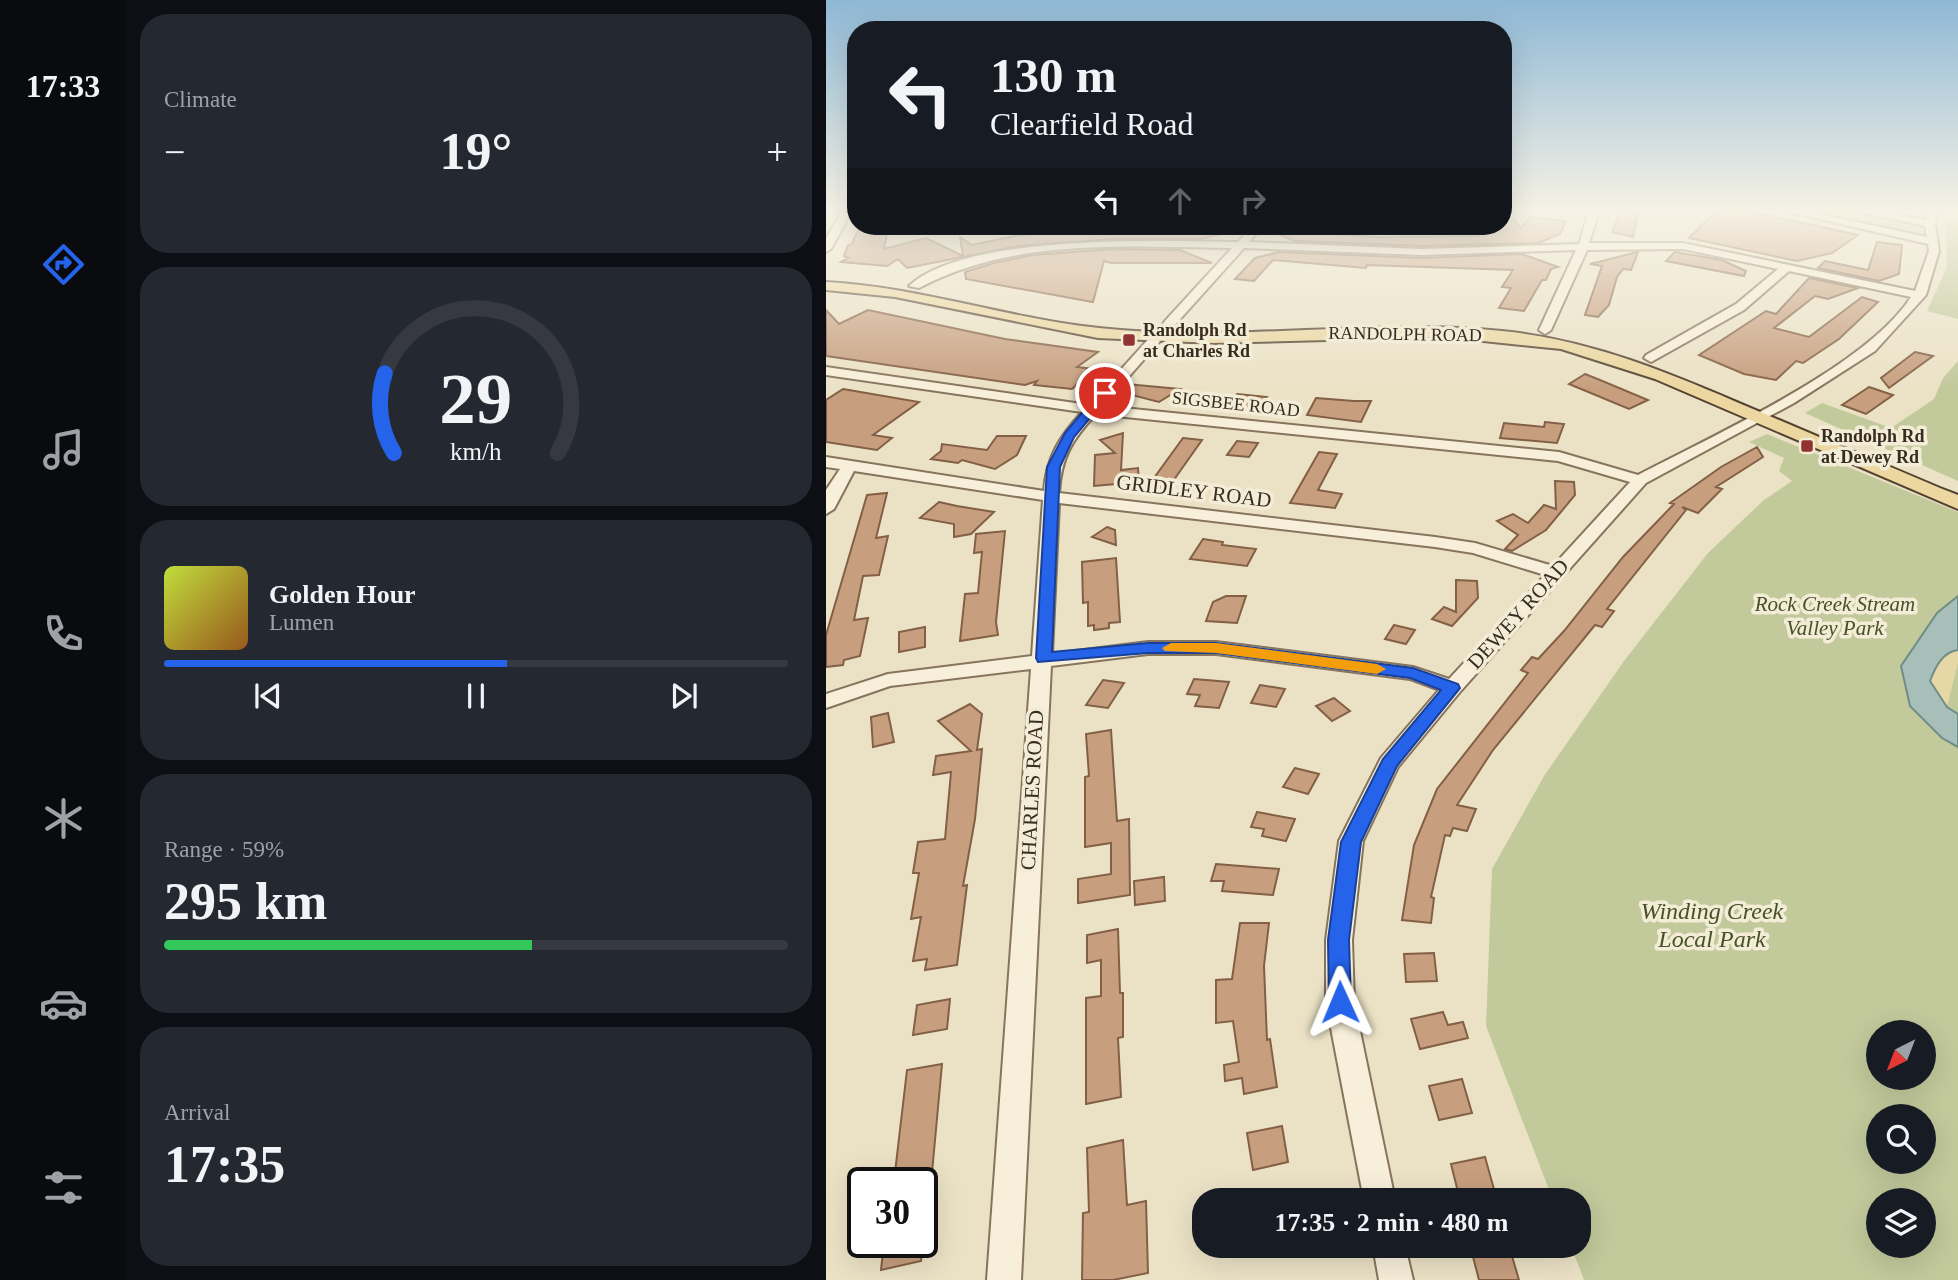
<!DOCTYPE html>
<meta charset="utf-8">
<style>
body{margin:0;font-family:Georgia,serif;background:#242831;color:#f1f3f6;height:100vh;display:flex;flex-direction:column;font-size:26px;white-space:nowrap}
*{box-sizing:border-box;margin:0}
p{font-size:23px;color:#9ea1a6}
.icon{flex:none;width:38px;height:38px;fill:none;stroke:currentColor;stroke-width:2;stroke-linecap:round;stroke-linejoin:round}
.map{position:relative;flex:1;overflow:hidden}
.details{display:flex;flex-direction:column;gap:14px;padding:14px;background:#0d0f14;width:700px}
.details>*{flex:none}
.banner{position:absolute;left:21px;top:21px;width:665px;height:214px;border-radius:28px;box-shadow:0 7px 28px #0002;background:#171b24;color:#f1f3f6;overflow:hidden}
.needle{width:46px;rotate:222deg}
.buttons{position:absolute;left:1040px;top:1020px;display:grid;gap:14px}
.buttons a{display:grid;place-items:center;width:70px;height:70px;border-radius:50%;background:#171b24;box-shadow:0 7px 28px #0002;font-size:35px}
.speed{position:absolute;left:21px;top:1167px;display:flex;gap:14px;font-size:35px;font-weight:700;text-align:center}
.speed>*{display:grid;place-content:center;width:91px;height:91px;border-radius:50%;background:#171b24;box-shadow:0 7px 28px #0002;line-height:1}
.speed .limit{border:4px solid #111;border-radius:10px;background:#fff;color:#111}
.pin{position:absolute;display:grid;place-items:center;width:60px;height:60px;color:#fff;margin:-30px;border:4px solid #fff;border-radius:50%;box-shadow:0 2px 7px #0007}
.me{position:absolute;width:77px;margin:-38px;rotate:359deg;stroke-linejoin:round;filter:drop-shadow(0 0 5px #0008)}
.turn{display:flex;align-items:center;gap:24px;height:147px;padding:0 28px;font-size:32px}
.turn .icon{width:91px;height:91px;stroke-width:2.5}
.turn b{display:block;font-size:49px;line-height:60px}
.lanes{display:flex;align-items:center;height:66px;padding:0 28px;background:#0003;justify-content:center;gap:35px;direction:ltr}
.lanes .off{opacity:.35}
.big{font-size:52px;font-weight:600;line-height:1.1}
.details .widget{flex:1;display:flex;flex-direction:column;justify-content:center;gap:10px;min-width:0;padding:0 24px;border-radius:28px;background:#242831}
.details .dial{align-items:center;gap:0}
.dial svg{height:182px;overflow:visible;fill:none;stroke:#363941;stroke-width:7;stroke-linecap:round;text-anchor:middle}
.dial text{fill:#f1f3f6;stroke:none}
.song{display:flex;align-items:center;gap:21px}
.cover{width:84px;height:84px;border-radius:10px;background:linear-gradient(135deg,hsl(70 70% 55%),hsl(30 70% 35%))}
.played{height:7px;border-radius:4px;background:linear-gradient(90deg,#2563eb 55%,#363941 55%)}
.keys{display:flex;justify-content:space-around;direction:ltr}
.heat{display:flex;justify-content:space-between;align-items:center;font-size:38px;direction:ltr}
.charge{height:10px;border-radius:5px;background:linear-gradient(90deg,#34c759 59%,#363941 0)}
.trip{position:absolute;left:366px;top:1188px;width:399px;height:70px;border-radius:28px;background:#171b24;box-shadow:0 7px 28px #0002;font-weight:600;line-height:70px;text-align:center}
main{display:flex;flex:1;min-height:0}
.menu{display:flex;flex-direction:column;width:126px;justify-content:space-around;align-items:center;background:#090b0e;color:#9ea1a6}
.menu .icon{width:49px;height:49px}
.menu .active{color:#2563eb}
.menu b{font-size:32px;color:#f1f3f6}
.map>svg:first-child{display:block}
</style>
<main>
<nav class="menu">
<b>17:33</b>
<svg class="icon active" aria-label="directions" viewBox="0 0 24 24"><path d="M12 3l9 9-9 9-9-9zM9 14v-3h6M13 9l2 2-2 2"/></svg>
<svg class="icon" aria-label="music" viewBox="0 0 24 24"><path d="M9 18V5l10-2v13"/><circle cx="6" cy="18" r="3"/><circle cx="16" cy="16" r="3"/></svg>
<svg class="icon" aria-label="phone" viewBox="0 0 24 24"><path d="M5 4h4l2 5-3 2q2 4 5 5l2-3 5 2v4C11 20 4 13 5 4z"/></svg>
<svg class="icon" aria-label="climate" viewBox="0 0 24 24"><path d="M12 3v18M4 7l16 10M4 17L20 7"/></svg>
<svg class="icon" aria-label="car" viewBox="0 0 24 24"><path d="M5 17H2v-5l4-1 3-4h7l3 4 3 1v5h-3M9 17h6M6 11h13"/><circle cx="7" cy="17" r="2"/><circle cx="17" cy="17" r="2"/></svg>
<svg class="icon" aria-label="filters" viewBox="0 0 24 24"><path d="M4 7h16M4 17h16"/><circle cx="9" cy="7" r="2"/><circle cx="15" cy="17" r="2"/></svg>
</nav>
<section class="details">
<div class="widget"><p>Climate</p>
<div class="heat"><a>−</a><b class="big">19°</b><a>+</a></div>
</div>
<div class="widget dial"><svg viewBox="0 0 100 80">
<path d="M14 69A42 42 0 1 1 86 69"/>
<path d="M14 69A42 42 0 0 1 10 34" stroke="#2563eb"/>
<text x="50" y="56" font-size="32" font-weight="700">29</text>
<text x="50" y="72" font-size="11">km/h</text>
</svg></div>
<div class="widget">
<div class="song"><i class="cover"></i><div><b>Golden Hour</b><p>Lumen</p></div></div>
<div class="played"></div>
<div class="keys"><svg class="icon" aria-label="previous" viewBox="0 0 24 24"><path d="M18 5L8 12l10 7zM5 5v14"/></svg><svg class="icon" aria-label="pause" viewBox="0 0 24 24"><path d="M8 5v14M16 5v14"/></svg><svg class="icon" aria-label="next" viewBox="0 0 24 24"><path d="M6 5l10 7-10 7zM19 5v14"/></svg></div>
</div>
<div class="widget"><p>Range · 59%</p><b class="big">295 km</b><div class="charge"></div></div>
<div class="widget"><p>Arrival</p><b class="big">17:35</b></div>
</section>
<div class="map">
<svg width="1132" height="1280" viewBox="0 0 1132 1280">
<rect width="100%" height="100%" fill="#ebe2c6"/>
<g fill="#c2c99b" fill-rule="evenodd">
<polygon points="972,211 1024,211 1095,226 1099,233 1086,236"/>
<polygon points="1124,222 1132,223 1132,319 1101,311 1121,267 1120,225"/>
<polygon points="1132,361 1132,481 979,413 996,403 1065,428 1108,399 1117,378"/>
<path d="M941,434l191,78v768h-374l-13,-34h7v-46h-25l-67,-174 6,-157 52,-93 80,-115 84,-108 56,-53 28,-19 -13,-10 5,-13 -35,-16zM1052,1032h45v46h-45zM1052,1116h45v46h-45zM1052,1200h45v46h-45z"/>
</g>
<path fill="#e5d7a6" d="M1132,650v13l-11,44 -17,-26c5,-13 12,-29 28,-31z"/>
<path fill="#a8bfb9" stroke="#6f8d87" stroke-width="2" d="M1132,596v54c-16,2 -23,18 -28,31l17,26 11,7v33l-16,-9 -32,-32 -9,-40 36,-53z"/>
<g fill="#c79f7f" stroke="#836045" stroke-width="2">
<polygon points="677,211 682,211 695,228 703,217 740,221 734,234 712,243 596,246 469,241 449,233 450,230 550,237 653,236 649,227 677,226"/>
<polygon points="795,211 812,213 807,237 786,232"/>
<polygon points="890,211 932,213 1032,235 1006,253 971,261 863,238"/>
<polygon points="49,226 46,235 61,234 58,249 100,238 137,256 134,237 146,245 193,235 240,231 291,232 293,228 319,226 404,226 405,231 375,239 289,239 192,246 81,268 72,259 61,266 15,262 22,258 18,256 22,245 26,244 33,228"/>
<polygon points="1051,242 1076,245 1073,274 1053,281 992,268 999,261 1042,270"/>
<polygon points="286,249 354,250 386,263 285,263 278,261 267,302 140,279 139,272 168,263 207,255"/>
<polygon points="453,252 596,258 696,254 732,267 725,269 720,280 716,280 698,311 673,308 685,288 676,287 687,270 541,265 540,268 447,260 428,281 409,279 429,258"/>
<polygon points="812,252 805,270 797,269 791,277 783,305 772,317 759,315 776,266 764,264"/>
<polygon points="849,252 896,260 920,271 918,276 840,261"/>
<polygon points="983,278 1032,288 1002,299 989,296 948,328 983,337 1036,297 1052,302 1013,339 977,363 970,361 950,380 918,374 873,355 940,311 950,314"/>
<polygon points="0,310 13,324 42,310 179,339 272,352 251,367 268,369 246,389 208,385 211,381 199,385 0,356"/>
<polygon points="1089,352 1107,356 1063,388 1055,378"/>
<polygon points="759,374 774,380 822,400 803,409 743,384"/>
<polygon points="300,384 354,389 333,402 294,392"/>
<polygon points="1043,387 1067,395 1040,414 1016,405"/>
<polygon points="17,389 93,402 47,435 66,438 51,450 0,442 0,400"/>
<polygon points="411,394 441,397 432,411 401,409"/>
<polygon points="490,398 528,401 545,401 535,422 481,415"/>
<polygon points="719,422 738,424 731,443 674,438 678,423 718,427"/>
<polygon points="297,433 295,470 312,468 313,482 268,486 269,455 289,453 274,440"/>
<polygon points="171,436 200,436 191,455 169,469 136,460 132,463 105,459 115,451 116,444 161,450"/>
<polygon points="357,438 376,440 340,491 320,489"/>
<polygon points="411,441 432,443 423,457 401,455"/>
<polygon points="931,447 937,457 890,487 896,489 872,513 856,507 860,510 781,609 788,611 776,627 769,625 667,750 631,805 650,809 641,831 627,828 624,836 619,835 605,897 608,898 605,923 576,920 588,845 611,789 702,673 695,670 706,657 712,659 738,631 797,557 848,504 844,503 895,467"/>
<polygon points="493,452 511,454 492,490 516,494 509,508 464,503"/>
<polygon points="729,481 748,482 749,495 720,530 686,551 679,549 692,535 671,521 687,514 702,523 718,505 730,509"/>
<polygon points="61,493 50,538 62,536 53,575 37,576 28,620 42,618 34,656 18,660 17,665 0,667 0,635 41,495"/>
<polygon points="113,502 131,506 168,512 145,534 128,537 128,524 94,518"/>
<polygon points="281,527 289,530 290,545 266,537"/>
<polygon points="179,531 170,622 172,635 134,641 139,594 152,593 156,552 148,553 150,534"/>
<polygon points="377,539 397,542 396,545 430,549 421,566 364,559"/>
<polygon points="290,558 294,622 283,623 283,628 268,630 268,625 262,626 262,602 257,603 256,562"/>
<polygon points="630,580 651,581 652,598 626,626 606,619 618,607 630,612"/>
<polygon points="400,596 420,596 411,623 380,621 387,602"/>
<polygon points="568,625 589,630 580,644 559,639"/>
<polygon points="99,627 99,647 73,652 73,632"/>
<polygon points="368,679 403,682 393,708 369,706 374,695 361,694"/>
<polygon points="277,680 298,683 282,708 260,705"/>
<polygon points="434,685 459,689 450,707 425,703"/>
<polygon points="508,698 524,711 506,721 490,706"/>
<polygon points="144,704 156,714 151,750 156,749 149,819 137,886 141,885 131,965 99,970 101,959 87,961 95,917 85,919 93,873 87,873 92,842 119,839 125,772 107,775 110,756 145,751 112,721"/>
<polygon points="62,713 68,742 47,747 45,717"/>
<polygon points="285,730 291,821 303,819 304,895 252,903 252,879 285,874 285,843 259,847 259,777 263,776 260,734"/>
<polygon points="469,768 493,774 482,794 457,787"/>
<polygon points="431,812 469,819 460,841 436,836 438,829 425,827"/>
<polygon points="390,864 453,869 447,895 396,891 398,881 385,881"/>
<polygon points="338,877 339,901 309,905 308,881"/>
<polygon points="414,923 443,923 438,966 441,1040 444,1039 451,1087 418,1094 416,1078 399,1081 398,1065 413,1062 407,1021 390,1023 390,980 406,979"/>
<polygon points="292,929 294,993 297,993 297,1037 292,1038 295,1097 260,1104 260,998 275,996 275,960 261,963 261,935"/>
<polygon points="608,953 611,981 580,982 578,954"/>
<polygon points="124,999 121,1029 87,1035 91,1005"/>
<polygon points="617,1012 622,1025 637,1022 642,1038 594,1049 585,1019"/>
<polygon points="116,1064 106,1173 68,1181 81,1070"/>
<polygon points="636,1079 646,1113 613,1120 603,1086"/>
<polygon points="456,1126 462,1162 427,1170 421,1133"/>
<polygon points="297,1140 301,1205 320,1201 322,1273 287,1280 256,1280 257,1213 263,1212 261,1148"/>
<polygon points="659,1157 671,1200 634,1200 625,1164"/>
<polygon points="58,1242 97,1242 95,1261 55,1270"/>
<polygon points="676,1246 683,1246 693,1280 653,1280 646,1253"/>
</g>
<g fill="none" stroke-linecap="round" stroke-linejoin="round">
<g stroke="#86745d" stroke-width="4">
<g id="minor">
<polygon points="16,211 26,211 5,249 0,252 0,239"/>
<path d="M763,211h10l-10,32h94l232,48 14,-40 -1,-7 -144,-33h20l123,26 -2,-11 -71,-15h23l49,9 1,-9h10l-2,13 4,27 -13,44 -51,56 -81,52 -148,80 -187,210 -61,74 -35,74 -11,99 2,62 41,198h-31l-38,-198v-62l13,-99 42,-83 58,-68 -29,-11 -194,-25h-68l-97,12 -30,614h-34l44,-611 -141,17 -64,22v-14l62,-20 144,-18 11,-156 -189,-29 -20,38 -8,5v-24l14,-21 -14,-2v-10l218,34c2,-33 16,-55 38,-79l-256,-37v-8l263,38 64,-71 4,-1 6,4 -2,3 -58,66 456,46 79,23c76,-40 228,-108 273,-178l-122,-26 -45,39 -93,52 -7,-4 2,-3 90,-51 42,-35 -95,-20 -96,1 -36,80 -6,4 -6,-4 37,-80 -154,5 -178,-7 -71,79 -4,1 -6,-4 2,-3 67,-73c-104,-1 -218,-11 -313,40l-10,-2c57,-53 252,-45 329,-44l15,-16h10l-14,16 173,7 157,-5zM270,414l462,47 72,21 -77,84 -78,-23 -40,-6 -376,-44c2,-36 13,-53 37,-79zM233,503l376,44 38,6 72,22 -96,104 -36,-12 -197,-25h-68l-96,12z"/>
<polygon points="547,1246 579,1246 587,1280 553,1280"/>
</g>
</g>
<g stroke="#544231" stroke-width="4">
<path id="major" d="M0,282c93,5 180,36 273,46 134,15 269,-10 403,3 94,9 177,46 263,83 58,25 117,49 175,74l18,7v14l-303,-130 -94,-30 -116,-12 -232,6 -115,-5 -203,-41 -69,-7z"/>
</g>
<use href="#minor" fill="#f7efd9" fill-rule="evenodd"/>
<use href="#major" fill="#ecd7a1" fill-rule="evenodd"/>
</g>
<linearGradient id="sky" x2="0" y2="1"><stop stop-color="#8eb8d5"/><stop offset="0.54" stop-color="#f6f2e5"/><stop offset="1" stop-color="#f6f2e5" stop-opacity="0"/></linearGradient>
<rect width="1132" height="390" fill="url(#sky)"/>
<polygon fill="#2563eb" stroke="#184099" stroke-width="2" points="275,390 285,393 248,437 234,467 226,652 322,643 390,643 587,668 632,684 634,688 571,766 535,842 523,940 525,1002 522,1008 514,1011 506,1008 503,1002 502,940 515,842 557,759 615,690 584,678 390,653 322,653 212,662 210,658 221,467 239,433"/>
<polygon fill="#f59e0b" points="345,643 390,643 551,664 560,669 551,674 390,653 339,651 336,648"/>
<g fill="#913431" stroke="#f3ecd6" stroke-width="2.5">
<rect x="296" y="333" width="14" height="14" rx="3.5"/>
<rect x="974" y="439" width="14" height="14" rx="3.5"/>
</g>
<g text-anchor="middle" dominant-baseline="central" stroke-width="7" stroke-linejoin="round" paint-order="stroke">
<g font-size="18" font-weight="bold" fill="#372c20" stroke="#f3ecd6" text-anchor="start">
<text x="317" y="330">Randolph Rd<tspan x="317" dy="21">at Charles Rd</tspan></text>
<text x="995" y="436">Randolph Rd<tspan x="995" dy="21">at Dewey Rd</tspan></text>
</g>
<g font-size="18" fill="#372c20" stroke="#f3ecd6">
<text transform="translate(579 334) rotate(1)">RANDOLPH ROAD</text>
<text transform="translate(410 404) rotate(6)">SIGSBEE ROAD</text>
</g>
<g font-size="21" fill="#372c20" stroke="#f3ecd6">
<text transform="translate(368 491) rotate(7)">GRIDLEY ROAD</text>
<text transform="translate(692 614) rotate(-48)">DEWEY ROAD</text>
<text transform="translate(206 790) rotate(-87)">CHARLES ROAD</text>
</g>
<g font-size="21" font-style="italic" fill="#465228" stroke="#f3ecd6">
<text x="1009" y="604">Rock Creek Stream<tspan x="1009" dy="24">Valley Park</tspan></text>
</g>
<g font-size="24" font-style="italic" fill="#465228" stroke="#f3ecd6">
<text x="886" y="911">Winding Creek<tspan x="886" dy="28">Local Park</tspan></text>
</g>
</g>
</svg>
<div class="buttons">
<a><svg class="needle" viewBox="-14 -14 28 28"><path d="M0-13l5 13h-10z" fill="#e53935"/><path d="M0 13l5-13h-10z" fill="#9ea1a6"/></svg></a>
<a><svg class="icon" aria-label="search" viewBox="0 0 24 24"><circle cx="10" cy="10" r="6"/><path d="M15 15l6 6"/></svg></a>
<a><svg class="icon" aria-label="layers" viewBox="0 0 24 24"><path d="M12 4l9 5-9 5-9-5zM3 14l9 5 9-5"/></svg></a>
</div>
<div class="speed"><div class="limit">30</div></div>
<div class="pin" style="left:279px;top:393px;background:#d93025"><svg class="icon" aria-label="arrive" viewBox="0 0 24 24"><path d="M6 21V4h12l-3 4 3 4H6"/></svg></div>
<svg class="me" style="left:514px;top:1002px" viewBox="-20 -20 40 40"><path d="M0-17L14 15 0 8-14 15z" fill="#2563eb" stroke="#fff" stroke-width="4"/></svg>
<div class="trip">17:35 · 2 min · 480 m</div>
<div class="banner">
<div class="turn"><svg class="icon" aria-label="left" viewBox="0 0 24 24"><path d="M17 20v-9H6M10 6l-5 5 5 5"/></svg><div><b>130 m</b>Clearfield Road</div></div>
<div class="lanes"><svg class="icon" aria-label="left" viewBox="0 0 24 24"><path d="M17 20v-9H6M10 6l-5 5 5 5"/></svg><svg class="icon off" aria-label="ahead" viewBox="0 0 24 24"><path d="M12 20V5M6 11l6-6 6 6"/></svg><svg class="icon off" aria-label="right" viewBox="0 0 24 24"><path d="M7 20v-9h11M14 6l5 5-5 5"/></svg></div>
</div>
</div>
</main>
